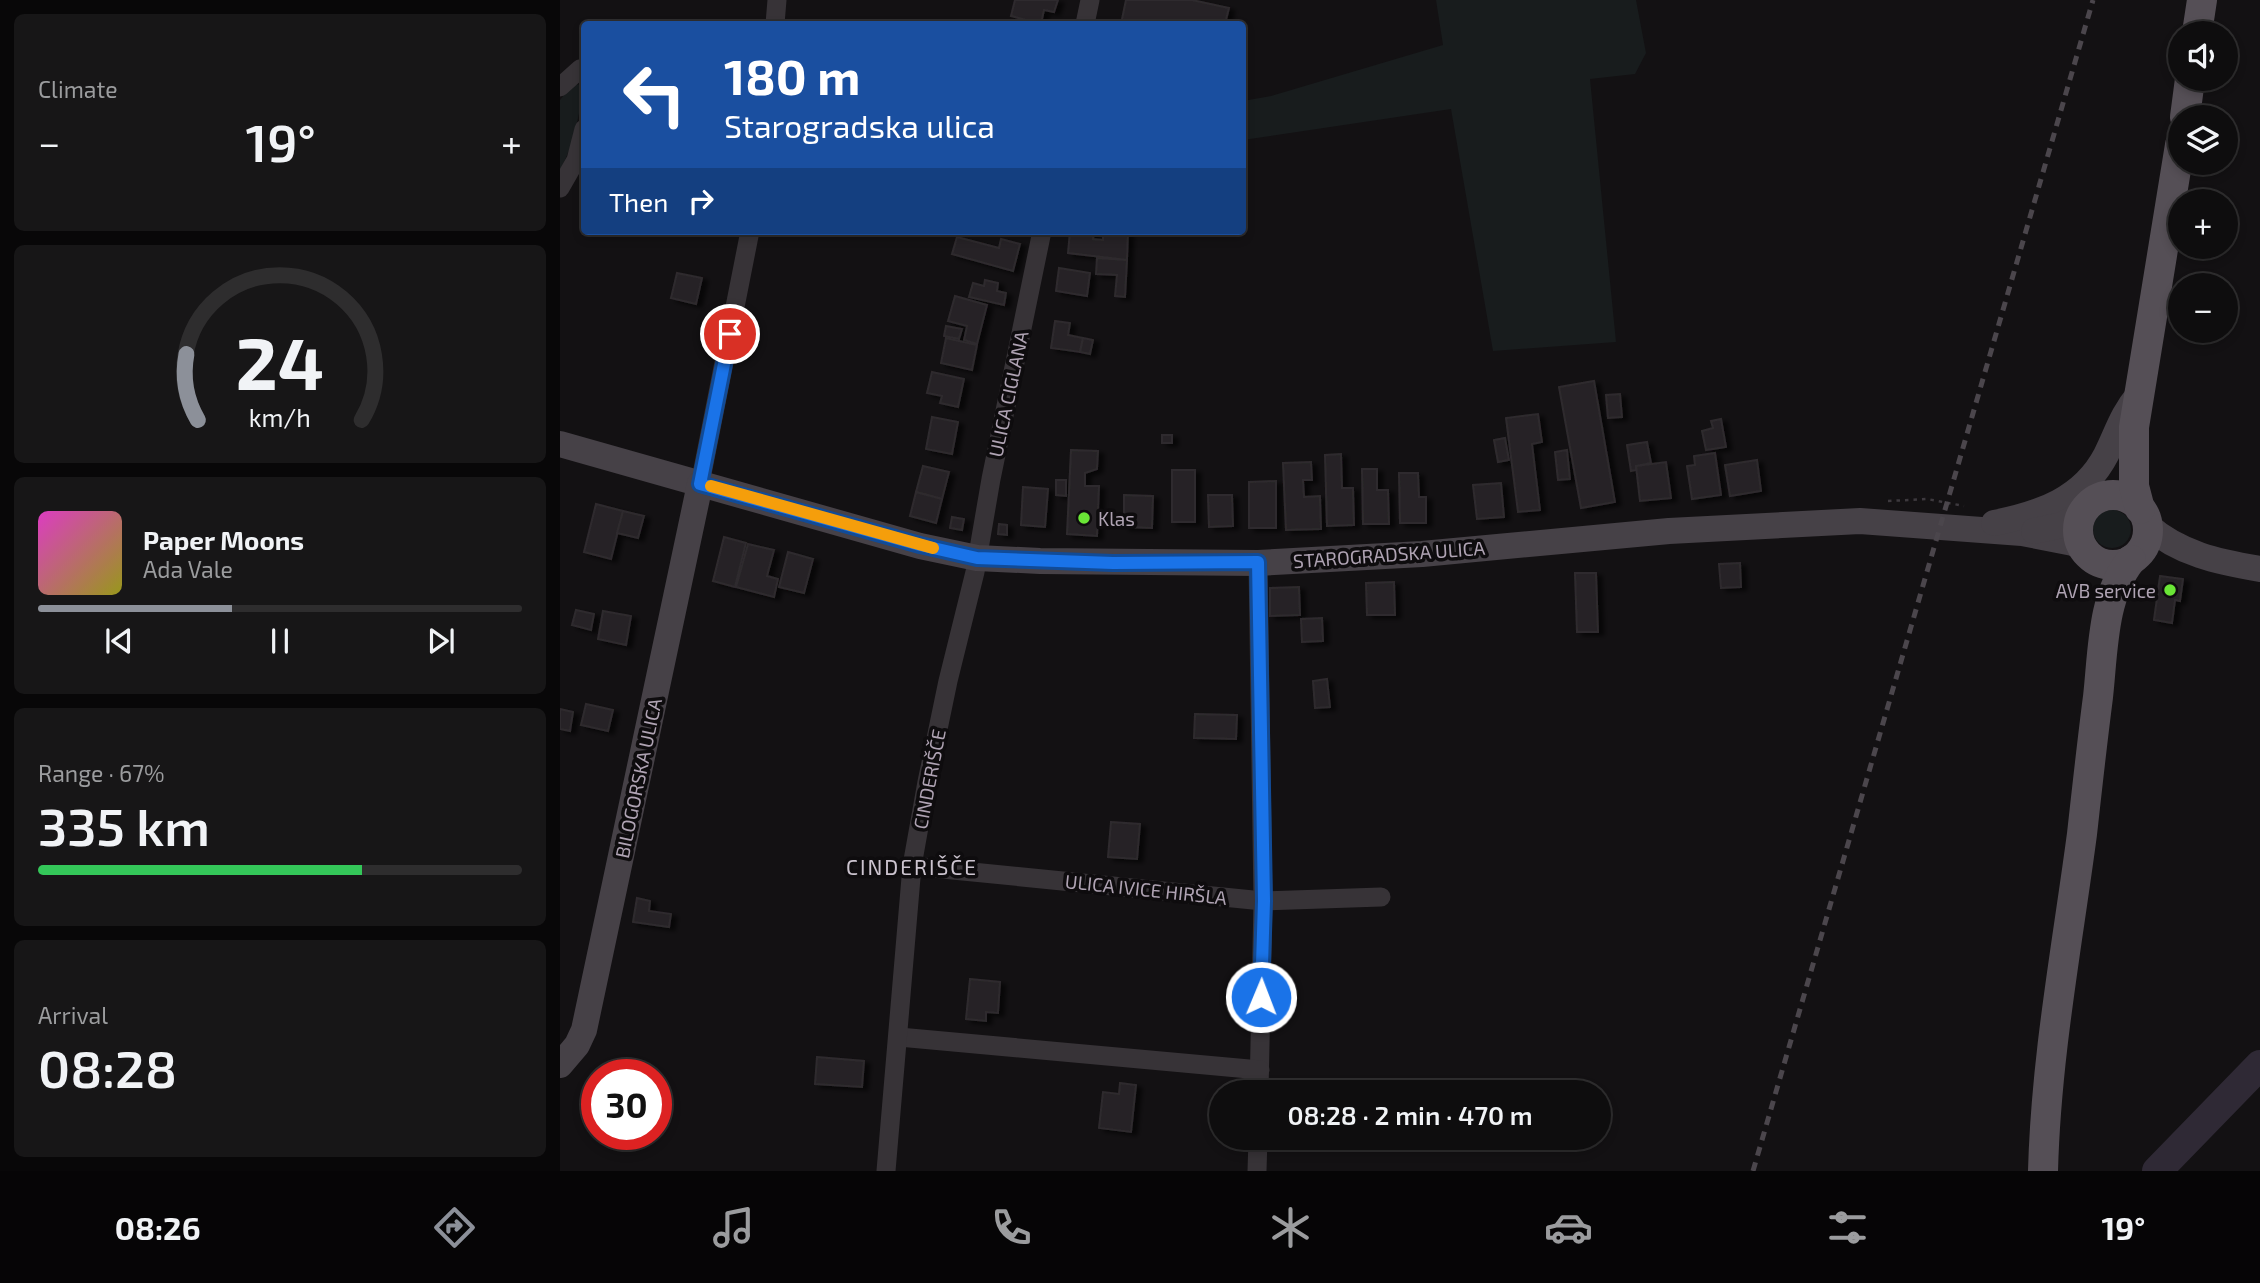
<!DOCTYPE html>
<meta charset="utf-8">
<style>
body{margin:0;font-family:"Exo 2",sans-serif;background:#171617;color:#f1f3f6;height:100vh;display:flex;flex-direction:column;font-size:26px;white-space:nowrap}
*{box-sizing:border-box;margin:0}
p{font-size:23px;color:#9b9c9e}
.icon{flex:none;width:38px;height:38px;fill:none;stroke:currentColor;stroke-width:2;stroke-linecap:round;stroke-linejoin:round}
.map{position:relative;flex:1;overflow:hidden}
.side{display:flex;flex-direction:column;gap:14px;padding:14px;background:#080708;width:560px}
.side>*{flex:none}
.hud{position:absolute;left:21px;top:21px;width:665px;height:214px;border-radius:7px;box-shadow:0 4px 10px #0003,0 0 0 2px #2e2d2e;background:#1a4fa0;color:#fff;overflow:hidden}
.controls{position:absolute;left:1608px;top:21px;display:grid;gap:14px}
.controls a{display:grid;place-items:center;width:70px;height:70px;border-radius:50%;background:#0e0d0e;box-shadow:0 4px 10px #0003,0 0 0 2px #2e2d2e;font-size:35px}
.speed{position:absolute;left:21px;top:1059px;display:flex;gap:14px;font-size:35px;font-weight:700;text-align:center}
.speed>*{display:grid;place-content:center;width:91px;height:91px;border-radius:50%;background:#0e0d0e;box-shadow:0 4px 10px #0003,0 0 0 2px #2e2d2e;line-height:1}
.speed .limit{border:10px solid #d22;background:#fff;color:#111}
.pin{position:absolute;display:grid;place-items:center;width:60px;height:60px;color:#fff;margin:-30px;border:4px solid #fff;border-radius:50%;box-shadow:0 2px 7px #0007}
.me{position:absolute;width:77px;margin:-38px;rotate:1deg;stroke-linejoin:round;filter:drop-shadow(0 0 5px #0008)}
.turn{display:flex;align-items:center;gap:24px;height:147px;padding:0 28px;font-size:32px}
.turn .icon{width:91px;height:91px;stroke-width:2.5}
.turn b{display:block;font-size:49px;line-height:60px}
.then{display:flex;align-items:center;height:66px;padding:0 28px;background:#0003;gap:14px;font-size:26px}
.big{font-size:52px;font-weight:600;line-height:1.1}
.side .card{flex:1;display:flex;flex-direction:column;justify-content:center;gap:10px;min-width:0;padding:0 24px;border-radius:10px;background:#171617}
.side .dial{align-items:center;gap:0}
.dial svg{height:182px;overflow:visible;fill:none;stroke:#2e2d2e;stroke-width:7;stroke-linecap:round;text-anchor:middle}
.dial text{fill:#f1f3f6;stroke:none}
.song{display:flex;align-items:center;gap:21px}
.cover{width:84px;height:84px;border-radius:10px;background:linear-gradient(135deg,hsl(310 70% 55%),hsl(60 70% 35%))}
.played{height:7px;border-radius:4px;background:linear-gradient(90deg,#8c9099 40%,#2e2d2e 40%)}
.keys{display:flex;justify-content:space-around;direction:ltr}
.heat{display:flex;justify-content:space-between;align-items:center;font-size:38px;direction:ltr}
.charge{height:10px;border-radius:5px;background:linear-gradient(90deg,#34c759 67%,#2e2d2e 0)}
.trip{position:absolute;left:649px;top:1080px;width:402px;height:70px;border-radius:35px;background:#0e0d0e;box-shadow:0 4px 10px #0003,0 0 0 2px #2e2d2e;font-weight:600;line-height:70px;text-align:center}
.tab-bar{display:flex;height:112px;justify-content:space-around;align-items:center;background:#060506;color:#9b9c9e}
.tab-bar .icon{width:49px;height:49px}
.tab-bar .on{color:#8c9099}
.tab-bar b{font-size:32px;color:#f1f3f6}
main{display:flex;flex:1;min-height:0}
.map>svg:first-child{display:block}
</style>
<main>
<section class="side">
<div class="card"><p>Climate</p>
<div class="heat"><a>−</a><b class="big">19°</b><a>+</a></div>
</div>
<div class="card dial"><svg viewBox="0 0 100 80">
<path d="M14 69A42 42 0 1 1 86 69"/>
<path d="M14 69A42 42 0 0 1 9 40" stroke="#8c9099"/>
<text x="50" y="56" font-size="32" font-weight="700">24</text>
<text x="50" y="72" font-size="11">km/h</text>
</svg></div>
<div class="card">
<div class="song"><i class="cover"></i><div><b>Paper Moons</b><p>Ada Vale</p></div></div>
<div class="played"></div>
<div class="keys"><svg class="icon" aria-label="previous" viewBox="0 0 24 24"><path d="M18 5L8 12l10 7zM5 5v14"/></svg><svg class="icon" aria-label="pause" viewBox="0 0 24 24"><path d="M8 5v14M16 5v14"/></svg><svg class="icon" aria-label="next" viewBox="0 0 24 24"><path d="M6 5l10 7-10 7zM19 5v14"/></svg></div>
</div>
<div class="card"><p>Range · 67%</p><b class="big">335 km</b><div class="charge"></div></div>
<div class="card"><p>Arrival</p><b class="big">08:28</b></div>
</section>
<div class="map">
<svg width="1700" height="1171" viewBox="0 0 1700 1171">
<defs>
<filter id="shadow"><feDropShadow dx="5.5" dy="3" stdDeviation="2" flood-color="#0009"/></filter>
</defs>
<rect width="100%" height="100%" fill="#131113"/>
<g fill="#181c1d">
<polygon points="876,0 1076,0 1086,53 1075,74 1030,79 1056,342 933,351 891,109 683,140 683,101 711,96 883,45"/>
<path d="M13,84l11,1c-5,29 -9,58 -24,85v-70z"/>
<circle cx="1552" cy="529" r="19"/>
</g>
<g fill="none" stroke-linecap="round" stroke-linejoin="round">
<polyline stroke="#2f2935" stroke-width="30" points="1597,1171 1700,1065"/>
</g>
<g fill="#272427" stroke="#2f2b2e" stroke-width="2" filter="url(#shadow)">
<polygon points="455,0 498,0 494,12 484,10 481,24 451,16"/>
<polygon points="566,0 632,0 669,8 665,24 561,24"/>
<polygon points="510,231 534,233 533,239 543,240 543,231 568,231 567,260 508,253"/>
<polygon points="397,237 439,248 441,239 460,244 453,271 392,254"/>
<polygon points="537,258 567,260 565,297 555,296 557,275 536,274"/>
<polygon points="499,268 530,273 527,296 496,291"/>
<polygon points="117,273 142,278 136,304 111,298"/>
<polygon points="425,280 438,283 437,291 446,293 444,305 409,297 413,283 424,286"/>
<polygon points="395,296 427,305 417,344 404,340 407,326 388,321"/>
<polygon points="495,321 510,323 508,335 523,338 520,352 491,348"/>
<polygon points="386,326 402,329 399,339 384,336"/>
<polygon points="386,338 417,345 412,370 381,363"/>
<polygon points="523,338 533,340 530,354 520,352"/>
<polygon points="372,372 404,379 398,407 380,403 382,396 367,393"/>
<polygon points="1034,381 1055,502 1021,508 999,387"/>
<polygon points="1060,394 1062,417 1048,418 1046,395"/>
<polygon points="978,414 982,442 972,444 980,510 958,512 946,418"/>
<polygon points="372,417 398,422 392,454 366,449"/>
<polygon points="1161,419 1166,447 1146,450 1142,431 1153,428 1151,421"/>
<rect x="602" y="435" width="10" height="8"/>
<polygon points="945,438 949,460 938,462 934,440"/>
<polygon points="1087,442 1091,463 1076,466 1076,470 1071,471 1067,445"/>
<polygon points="511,450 538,451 537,469 525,473 525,486 539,486 537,536 507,534"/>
<polygon points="1007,450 1010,479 998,480 995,452"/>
<polygon points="1155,453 1161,495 1132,499 1127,466 1135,465 1134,456"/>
<polygon points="781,454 782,488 793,488 794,525 767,526 765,455"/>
<polygon points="1197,460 1201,491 1170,496 1165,465"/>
<polygon points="751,462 752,480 743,480 744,497 760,496 761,529 726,530 723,463"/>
<polygon points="1106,462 1111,498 1080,501 1076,466"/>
<polygon points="363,466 389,472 382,499 356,492"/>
<polygon points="802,469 817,469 817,490 828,490 829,524 803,524"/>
<rect x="612" y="470" width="23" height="52"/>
<polygon points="839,473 858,473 859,497 866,497 866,523 840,523"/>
<polygon points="496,480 506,480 506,496 496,495"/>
<polygon points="716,481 716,528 689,528 689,482"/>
<polygon points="941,483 944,517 917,519 913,485"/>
<polygon points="463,487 488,489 485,527 461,525"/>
<polygon points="356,492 382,499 376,523 350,516"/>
<polygon points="564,495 593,496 592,528 564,527"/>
<polygon points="648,495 672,495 673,526 649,527"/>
<polygon points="36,504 63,511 51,559 24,552"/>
<polygon points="63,511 84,516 78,538 57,533"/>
<polygon points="392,517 404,519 402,530 390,528"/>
<polygon points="439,524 447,525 447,535 438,534"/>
<polygon points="164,537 186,543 175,587 153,581"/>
<polygon points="188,544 214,550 207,576 218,579 214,597 176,587"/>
<polygon points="228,552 253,559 244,593 219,587"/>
<polygon points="1180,563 1181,587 1161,588 1159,564"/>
<polygon points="1015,573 1036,573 1038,632 1017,632"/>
<polygon points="1600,576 1623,579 1620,601 1615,600 1612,623 1594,620"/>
<polygon points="834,582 835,615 807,615 806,583"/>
<polygon points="739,587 740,615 710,616 710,588"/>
<polygon points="16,610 34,614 31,630 12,625"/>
<polygon points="43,611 71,616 66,645 38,639"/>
<polygon points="762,618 763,641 742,642 741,619"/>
<polygon points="767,679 770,707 755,708 753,681"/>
<polygon points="26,704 53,710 48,731 21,725"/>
<polygon points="0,709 13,712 10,731 0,729"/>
<polygon points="635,714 677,715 676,739 634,738"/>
<polygon points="551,822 580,824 577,859 548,857"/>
<polygon points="77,898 90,901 89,911 111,914 109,927 73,922"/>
<polygon points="410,979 440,982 438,1013 426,1012 426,1021 406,1019"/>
<polygon points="257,1057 304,1061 302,1087 255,1084"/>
<polygon points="560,1083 576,1085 571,1132 539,1128 543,1092 559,1094"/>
</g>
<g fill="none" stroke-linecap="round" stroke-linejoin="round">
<polyline stroke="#3d393e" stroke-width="2.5" stroke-dasharray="3.5 5" stroke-linecap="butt" points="1328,501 1367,499 1404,506"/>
<g stroke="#373337" stroke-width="19">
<polyline points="215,24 217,0"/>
<polyline points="525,24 530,0"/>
<polyline points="0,87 20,69 24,71"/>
<polyline points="0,188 16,160 24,129"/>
<polyline points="140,484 190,231"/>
<polyline points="698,563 703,901 699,1092"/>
<polyline points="352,866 703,901 821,897"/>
<polyline points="339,1037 700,1070"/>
<polyline points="326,1171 352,866 367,782 388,681 415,572 431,479 482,231"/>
<polyline points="697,1171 698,1138"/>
</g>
<g stroke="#464147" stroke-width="26">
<polyline points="0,444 360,546 417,558 480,561 698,563 862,554 1109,531 1300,521 1462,533 1513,543 1522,547"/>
<path d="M1434,523c46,-9 89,-24 112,-68 12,-24 15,-39 33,-61"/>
<path d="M1587,525c32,29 72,37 113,44"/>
<polyline points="1474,531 1502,525 1521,514"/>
<polyline points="0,1065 17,1045 24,1030 140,484"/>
</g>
<g stroke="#554f56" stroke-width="30">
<polyline points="1637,33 1642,0"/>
<polyline points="1625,117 1630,79"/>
<circle cx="1553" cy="530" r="35"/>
<polyline points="1580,509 1574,486 1574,427 1620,145"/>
<path d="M1483,1171c3,-114 24,-224 39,-337 5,-45 10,-91 16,-137 5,-44 4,-101 33,-137"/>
</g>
<polyline stroke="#4b464c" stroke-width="5" stroke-dasharray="9 7" stroke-linecap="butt" points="1193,1171 1533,0"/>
</g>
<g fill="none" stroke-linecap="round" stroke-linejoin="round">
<g stroke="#114b97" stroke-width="18">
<polyline id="route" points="170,334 140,484 360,545 417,558 553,563 698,562 704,901 701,997"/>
</g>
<use href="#route" stroke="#1a73e8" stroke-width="12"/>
<polyline stroke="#f59e0b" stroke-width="12" points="151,486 373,548"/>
</g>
<g fill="#6ae636" stroke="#0e0c0e" stroke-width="2.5">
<circle cx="524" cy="518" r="7"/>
<circle cx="1610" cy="590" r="7"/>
</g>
<g text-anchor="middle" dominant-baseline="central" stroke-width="7" stroke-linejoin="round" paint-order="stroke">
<g font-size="19" fill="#afa3b3" stroke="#0e0c0e">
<text transform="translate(448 394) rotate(-78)">ULICA CIGLANA</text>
<text transform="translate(829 554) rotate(-4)">STAROGRADSKA ULICA</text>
<text transform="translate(78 778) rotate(-78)">BILOGORSKA ULICA</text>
<text transform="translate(369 779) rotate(-79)">CINDERIŠČE</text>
<text transform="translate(586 889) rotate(6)">ULICA IVICE HIRŠLA</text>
</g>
<g font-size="19" fill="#afa3b3" stroke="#0e0c0e" text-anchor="start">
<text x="538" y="518">Klas</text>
<text x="1596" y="590" text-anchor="end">AVB service</text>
</g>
<g font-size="21" letter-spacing="2" fill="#ccc4cf" stroke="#0e0c0e">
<text x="352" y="866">CINDERIŠČE</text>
</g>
</g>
</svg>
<div class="controls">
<a><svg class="icon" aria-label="sound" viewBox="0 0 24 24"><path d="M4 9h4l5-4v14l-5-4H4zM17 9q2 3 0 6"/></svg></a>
<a><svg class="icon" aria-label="layers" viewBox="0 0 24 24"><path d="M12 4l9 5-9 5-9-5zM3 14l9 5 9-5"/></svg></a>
<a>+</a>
<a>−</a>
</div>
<div class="speed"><div class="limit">30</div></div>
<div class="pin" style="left:170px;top:334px;background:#d93025"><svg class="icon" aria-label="arrive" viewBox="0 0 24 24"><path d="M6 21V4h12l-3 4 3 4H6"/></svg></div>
<svg class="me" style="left:701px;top:997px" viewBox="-20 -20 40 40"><circle r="17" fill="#1a73e8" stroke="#fff" stroke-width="3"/><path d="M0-11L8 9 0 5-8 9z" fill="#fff"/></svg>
<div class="trip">08:28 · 2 min · 470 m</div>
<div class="hud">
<div class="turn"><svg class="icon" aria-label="left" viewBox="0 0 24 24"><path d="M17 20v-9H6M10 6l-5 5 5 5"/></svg><div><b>180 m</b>Starogradska ulica</div></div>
<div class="then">Then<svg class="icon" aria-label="right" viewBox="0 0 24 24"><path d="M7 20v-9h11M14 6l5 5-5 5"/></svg></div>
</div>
</div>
</main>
<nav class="tab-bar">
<b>08:26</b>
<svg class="icon on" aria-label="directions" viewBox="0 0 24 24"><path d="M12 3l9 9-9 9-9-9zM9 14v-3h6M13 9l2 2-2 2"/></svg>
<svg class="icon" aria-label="music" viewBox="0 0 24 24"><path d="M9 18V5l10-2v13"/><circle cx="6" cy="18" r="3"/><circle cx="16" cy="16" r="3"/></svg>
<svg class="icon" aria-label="phone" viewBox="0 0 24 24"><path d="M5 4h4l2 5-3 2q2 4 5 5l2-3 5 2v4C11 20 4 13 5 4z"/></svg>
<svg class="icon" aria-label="climate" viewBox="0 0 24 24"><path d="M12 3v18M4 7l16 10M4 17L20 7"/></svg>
<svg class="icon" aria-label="car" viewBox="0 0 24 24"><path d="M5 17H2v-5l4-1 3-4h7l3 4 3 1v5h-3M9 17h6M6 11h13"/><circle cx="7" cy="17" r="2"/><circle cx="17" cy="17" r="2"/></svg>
<svg class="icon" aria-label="filters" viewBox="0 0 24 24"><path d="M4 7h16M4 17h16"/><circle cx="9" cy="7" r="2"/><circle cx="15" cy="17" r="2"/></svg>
<b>19°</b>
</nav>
